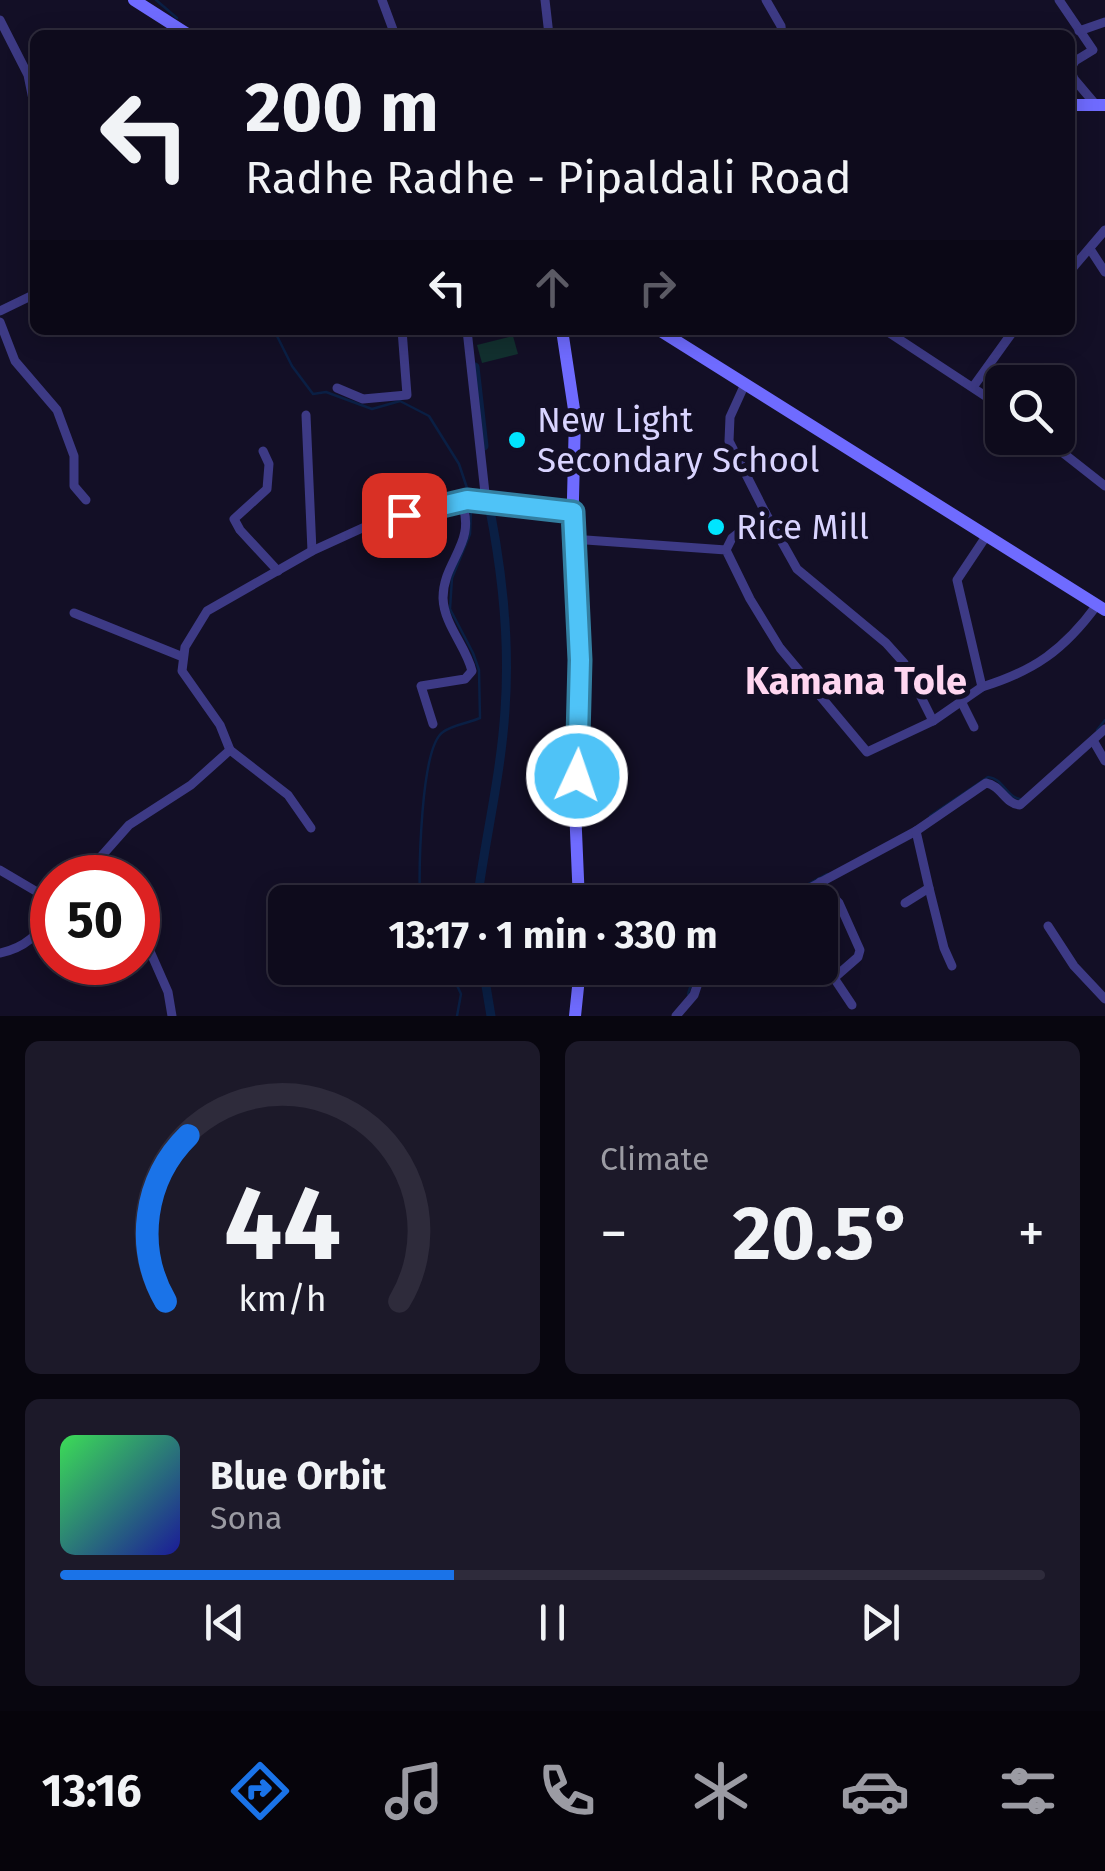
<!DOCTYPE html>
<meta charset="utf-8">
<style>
body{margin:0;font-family:"Fira Sans",sans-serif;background:#1c1929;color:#f1f3f6;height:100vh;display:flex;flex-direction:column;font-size:38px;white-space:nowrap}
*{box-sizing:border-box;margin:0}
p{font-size:32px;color:#9b9ba3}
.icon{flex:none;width:55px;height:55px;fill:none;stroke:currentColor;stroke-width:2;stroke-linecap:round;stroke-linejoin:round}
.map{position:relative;height:1016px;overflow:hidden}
.panel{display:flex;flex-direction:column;gap:25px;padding:25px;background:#08060f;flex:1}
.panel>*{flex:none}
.guide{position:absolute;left:30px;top:30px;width:1045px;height:305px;border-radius:15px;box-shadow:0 5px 25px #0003,0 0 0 2px #2e2b3b;background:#0e0b1c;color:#f1f3f6;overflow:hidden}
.buttons{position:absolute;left:985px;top:365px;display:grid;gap:20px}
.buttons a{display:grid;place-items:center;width:90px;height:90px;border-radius:15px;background:#0e0b1c;box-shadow:0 5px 25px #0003,0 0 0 2px #2e2b3b;font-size:50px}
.speed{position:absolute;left:30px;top:855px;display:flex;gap:20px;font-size:50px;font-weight:700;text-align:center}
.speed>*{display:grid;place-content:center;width:130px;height:130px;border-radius:50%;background:#0e0b1c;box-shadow:0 5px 25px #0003,0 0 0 2px #2e2b3b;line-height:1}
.speed .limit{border:15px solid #d22;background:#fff;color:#111}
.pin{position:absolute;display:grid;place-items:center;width:85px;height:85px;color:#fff;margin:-42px;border-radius:20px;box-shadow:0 5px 15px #0006}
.me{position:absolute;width:110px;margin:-55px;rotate:3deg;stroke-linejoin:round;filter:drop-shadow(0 0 8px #0008)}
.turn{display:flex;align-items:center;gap:35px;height:210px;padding:0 50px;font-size:45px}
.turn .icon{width:130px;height:130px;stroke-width:2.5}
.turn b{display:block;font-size:70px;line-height:85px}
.lanes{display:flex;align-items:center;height:95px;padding:0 50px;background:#0003;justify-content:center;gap:50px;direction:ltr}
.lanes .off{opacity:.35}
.big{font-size:75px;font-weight:700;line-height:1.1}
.panel .widget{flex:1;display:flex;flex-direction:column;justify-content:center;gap:15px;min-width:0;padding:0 35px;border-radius:15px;background:#1c1929}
.panel .dial{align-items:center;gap:0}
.dial svg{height:260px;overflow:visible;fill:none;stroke:#2e2b3b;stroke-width:7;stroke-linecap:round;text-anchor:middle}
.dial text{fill:#f1f3f6;stroke:none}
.song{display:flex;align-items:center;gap:30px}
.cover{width:120px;height:120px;border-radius:15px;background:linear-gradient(135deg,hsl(130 70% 55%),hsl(240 70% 35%))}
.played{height:10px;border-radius:5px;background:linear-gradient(90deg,#1a73e8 40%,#2e2b3b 40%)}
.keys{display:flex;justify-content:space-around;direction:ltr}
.heat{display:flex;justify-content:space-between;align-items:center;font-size:55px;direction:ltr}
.panel .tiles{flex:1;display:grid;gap:25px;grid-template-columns:1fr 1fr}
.widget:last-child{grid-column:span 2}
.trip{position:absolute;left:268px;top:885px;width:570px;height:100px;border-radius:15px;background:#0e0b1c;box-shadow:0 5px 25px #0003,0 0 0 2px #2e2b3b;font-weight:700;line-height:100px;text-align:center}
.dock{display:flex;height:160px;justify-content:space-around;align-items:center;background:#06040b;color:#9b9ba3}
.dock .icon{width:70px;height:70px}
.dock .active{color:#1a73e8}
.dock b{font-size:45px;color:#f1f3f6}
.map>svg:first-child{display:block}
</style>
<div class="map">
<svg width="1105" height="1016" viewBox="0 0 1105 1016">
<rect width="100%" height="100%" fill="#130f26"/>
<polygon fill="#12302f" points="513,336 518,354 482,363 477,345"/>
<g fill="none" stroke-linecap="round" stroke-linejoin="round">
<g stroke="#0a1f44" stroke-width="2.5">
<polyline points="156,0 177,18"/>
<polyline points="274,330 292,366 313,394 326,392 372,409 400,401 429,416 459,464 469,494"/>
<polyline points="1097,730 1105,720"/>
<path d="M930,816l58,-39c15,1 18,20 32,22"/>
<path d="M420,902c-1,-29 0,-155 23,-170 9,-7 26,-9 37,-14l-1,-48 -6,-17 -23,-44 2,-31 18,-44 1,-26"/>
<polyline points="775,902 827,874"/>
<polyline points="449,968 461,994 457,1016"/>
<polyline points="688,994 696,968"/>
</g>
<g stroke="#0a1f44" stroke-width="9">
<polyline points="475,367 484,446"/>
<path d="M477,902c8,-63 24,-127 28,-192 5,-68 -2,-133 -15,-200"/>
<polyline points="483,968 491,1016"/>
</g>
<g stroke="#3d3a85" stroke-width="9">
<polyline points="382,0 395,35"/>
<polyline points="545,0 549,35"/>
<polyline points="766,0 781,26 782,35"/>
<polyline points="1059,0 1093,50 1075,61 1070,69"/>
<polyline points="0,20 28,75 35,109"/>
<polyline points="1079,31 1105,22"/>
<polyline points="1070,69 1074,79 1096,105"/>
<polyline points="1090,249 1105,272"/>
<polyline points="1070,271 1105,230"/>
<polyline points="0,311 35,294"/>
<polyline points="0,322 15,361 57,410 74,456 74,486 86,500"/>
<polyline points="467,330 486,502"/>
<polyline points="885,330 1002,407"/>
<polyline points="745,384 730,417 729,441 765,512 797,569 886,643 904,663 933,721"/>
<polyline points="973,387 1014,330"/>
<polyline points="337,388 363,399 407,395 402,330"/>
<polyline points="306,415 312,551"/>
<polyline points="1044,438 1105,486"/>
<polyline points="263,451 269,464 267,489 234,519 240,530 278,571"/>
<polyline points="572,539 726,550 750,599 780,648 867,752 933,721 982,687 957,580 987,535"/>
<polyline points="726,550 732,538 765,512"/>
<polyline points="74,613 183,657"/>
<path d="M982,687c52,-16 82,-37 115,-82"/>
<polyline points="961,701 974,727"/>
<path d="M433,724l-12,-38 44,-7 7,-8c-6,-25 -28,-46 -29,-73 0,-38 35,-55 18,-97"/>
<polyline points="1094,742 1105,761"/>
<polyline points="230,750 220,725 182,671 185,647 207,611 312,551 369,525 467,501 573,512"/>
<polyline points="230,750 288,795 311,828"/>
<polyline points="101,858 113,878"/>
<polyline points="0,870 44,896 52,906"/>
<polyline points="82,878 129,825 191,785 230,750"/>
<polyline points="820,882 839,903 860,950 858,957 834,978 852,1005"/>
<polyline points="929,888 944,948 952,966"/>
<polyline points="485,896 578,889"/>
<path d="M784,902l132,-71 70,-48c15,2 19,21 34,22l85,-76"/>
<polyline points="905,903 929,888 916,831"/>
<polyline points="138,924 168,992 172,1016"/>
<polyline points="1048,926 1074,966 1105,999"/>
<path d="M0,953c25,-5 39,-19 52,-40"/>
<polyline points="676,1016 694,995 703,968"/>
</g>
<g stroke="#6f6bff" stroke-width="12">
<polyline points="134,0 189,35"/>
<polyline points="1070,105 1105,105"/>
<polyline points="562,330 575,416 572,539 579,598 581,661 575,808 579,902"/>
<polyline points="659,330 1105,610"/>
<polyline points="575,1016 580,968"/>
</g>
</g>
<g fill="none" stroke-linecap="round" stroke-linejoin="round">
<g stroke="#337fa1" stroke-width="25">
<polyline id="route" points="404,515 467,500 573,512 580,660 577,776"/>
</g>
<use href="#route" stroke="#4fc3f7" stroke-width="18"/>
</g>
<g fill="#00e5ff" stroke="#130f26" stroke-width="4">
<circle cx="517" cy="440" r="10"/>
<circle cx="716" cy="527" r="10"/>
</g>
<g text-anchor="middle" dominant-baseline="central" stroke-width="10" stroke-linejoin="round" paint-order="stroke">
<g font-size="35" fill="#d9d4ff" stroke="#130f26" text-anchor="start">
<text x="537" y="420">New Light<tspan x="537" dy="40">Secondary School</tspan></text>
<text x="736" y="527">Rice Mill</text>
</g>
<g font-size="38" font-weight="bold" fill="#ffd6f0" stroke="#130f26">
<text x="856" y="681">Kamana Tole</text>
</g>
</g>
</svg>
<div class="buttons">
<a><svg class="icon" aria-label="search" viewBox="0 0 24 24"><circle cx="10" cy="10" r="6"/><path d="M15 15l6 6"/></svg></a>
</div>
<div class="speed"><div class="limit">50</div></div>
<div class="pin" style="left:404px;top:515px;background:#d93025"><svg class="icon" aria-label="arrive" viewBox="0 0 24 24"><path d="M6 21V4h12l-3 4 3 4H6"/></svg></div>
<svg class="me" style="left:577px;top:776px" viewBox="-20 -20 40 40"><circle r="17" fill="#4fc3f7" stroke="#fff" stroke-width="3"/><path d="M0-11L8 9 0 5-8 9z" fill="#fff"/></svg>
<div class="trip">13:17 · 1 min · 330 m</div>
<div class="guide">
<div class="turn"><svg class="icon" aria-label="left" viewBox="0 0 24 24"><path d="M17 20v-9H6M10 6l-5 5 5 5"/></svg><div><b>200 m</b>Radhe Radhe - Pipaldali Road</div></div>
<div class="lanes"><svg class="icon" aria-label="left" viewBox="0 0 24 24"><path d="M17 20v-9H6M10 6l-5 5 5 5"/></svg><svg class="icon off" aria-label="ahead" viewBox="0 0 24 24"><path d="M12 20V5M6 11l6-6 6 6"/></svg><svg class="icon off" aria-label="right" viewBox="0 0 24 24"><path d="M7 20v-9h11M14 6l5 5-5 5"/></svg></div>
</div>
</div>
<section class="panel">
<div class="tiles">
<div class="widget dial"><svg viewBox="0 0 100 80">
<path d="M14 69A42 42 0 1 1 86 69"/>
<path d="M14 69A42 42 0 0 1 21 18" stroke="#1a73e8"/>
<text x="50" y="56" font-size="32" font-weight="700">44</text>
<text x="50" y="72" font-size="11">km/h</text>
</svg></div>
<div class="widget"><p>Climate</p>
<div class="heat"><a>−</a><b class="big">20.5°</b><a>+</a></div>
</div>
<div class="widget">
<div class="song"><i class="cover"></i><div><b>Blue Orbit</b><p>Sona</p></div></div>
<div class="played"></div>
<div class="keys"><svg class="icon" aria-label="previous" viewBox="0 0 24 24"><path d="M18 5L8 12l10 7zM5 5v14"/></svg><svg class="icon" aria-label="pause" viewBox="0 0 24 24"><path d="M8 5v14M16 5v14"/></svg><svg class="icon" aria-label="next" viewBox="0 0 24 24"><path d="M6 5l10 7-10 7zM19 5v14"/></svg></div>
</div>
</div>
</section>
<nav class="dock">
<b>13:16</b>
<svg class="icon active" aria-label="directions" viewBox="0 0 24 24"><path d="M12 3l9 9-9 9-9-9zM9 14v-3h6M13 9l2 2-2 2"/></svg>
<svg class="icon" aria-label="music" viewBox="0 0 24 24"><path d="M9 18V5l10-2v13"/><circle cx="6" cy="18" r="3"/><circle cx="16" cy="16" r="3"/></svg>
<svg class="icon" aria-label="phone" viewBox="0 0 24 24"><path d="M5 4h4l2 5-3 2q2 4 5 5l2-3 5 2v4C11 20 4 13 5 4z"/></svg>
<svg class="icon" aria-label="climate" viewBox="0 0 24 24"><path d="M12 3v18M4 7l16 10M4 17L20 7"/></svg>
<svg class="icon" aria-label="car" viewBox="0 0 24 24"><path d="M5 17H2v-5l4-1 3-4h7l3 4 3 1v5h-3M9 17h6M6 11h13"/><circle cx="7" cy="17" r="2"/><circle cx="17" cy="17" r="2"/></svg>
<svg class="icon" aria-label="filters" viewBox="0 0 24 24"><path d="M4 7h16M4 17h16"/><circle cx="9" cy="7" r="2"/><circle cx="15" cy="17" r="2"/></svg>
</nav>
